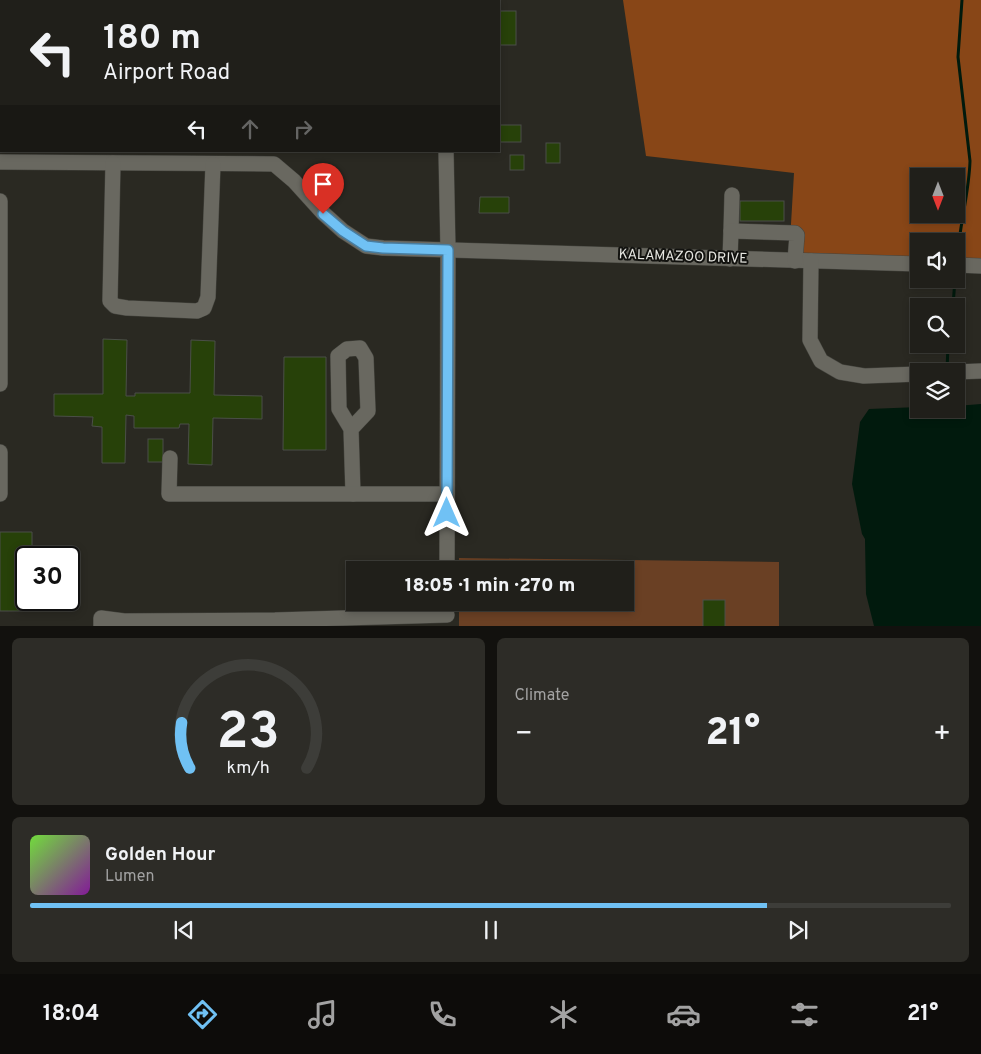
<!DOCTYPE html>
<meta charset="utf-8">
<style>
body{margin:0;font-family:Overpass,sans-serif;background:#2d2c27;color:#f1f3f6;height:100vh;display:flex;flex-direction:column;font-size:19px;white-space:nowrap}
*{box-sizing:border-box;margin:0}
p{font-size:16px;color:#a2a2a2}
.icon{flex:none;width:28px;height:28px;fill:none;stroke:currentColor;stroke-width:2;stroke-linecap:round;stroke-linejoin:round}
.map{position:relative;height:626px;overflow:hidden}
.drawer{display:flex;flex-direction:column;gap:12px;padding:12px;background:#12110e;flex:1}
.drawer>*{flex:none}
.guide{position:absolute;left:0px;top:0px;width:500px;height:152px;box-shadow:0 2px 8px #0003,0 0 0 1px #3d3d39;background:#201f1a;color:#f1f3f6;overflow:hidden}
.needle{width:32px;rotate:180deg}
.tools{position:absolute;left:910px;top:168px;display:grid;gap:10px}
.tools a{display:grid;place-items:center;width:55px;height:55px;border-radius:0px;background:#201f1a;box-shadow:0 2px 8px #0003,0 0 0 1px #3d3d39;font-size:25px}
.speed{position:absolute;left:15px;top:546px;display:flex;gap:10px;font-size:25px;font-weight:700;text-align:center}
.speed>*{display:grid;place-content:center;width:65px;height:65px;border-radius:50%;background:#201f1a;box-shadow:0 2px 8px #0003,0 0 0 1px #3d3d39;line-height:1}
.speed .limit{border:2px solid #111;border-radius:8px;background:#fff;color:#111}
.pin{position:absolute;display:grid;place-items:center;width:42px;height:42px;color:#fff;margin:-51px -21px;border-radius:50% 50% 50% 0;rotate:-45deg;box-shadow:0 0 5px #0007}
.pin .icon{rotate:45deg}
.me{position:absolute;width:55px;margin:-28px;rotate:0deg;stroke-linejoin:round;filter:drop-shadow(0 0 4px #0008)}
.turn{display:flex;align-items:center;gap:18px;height:105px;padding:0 20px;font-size:22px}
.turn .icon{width:65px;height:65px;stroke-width:2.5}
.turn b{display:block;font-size:35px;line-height:42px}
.lanes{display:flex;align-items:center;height:48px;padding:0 20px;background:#0003;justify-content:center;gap:25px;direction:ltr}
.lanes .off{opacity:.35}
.big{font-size:38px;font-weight:800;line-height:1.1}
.drawer .card{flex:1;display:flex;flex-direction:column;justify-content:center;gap:8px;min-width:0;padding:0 18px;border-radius:8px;background:#2d2c27}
.drawer .dial{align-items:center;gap:0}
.dial svg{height:130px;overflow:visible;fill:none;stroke:#3d3d39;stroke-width:7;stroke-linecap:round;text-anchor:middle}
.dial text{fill:#f1f3f6;stroke:none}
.song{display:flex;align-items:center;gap:15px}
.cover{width:60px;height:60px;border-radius:8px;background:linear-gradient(135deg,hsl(100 70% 55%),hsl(290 70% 35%))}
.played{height:5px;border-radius:2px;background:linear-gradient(90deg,#70c1f4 80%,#3d3d39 80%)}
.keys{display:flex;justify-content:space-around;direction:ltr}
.heat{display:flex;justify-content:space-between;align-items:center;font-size:28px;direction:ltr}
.drawer .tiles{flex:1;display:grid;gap:12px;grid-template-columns:1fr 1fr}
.card:last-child{grid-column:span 2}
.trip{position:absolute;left:346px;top:561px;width:288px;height:50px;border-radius:0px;background:#201f1a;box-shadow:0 2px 8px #0003,0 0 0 1px #3d3d39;font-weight:800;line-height:50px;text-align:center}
.tab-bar{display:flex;height:80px;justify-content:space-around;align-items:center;background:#0d0c0a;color:#a2a2a2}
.tab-bar .icon{width:35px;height:35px}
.tab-bar .current{color:#70c1f4}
.tab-bar b{font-size:22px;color:#f1f3f6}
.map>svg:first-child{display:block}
</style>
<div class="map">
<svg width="981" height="627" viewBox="0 0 981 627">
<rect width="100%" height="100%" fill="#2a2922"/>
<polygon fill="#6a4024" points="459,558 779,562 779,626 459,626 459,603 625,602 625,570 459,570"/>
<path fill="#884617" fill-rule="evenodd" d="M623,0h358v268l-25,-2v-25h-37v24l-130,-7 5,-85 -148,-17zM919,176h37v38h-37z"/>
<polygon fill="#011a0d" points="981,404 981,626 874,626 866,594 865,539 862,534 852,484 860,422 869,409 919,407 919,409 956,409 956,406"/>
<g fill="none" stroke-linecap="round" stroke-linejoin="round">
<g stroke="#011a0d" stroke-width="3">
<path d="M957,260c2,-33 12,-66 13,-99l-12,-104 4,-57"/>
<polyline points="953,306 955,279"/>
<polyline points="947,371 948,344"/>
</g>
</g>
<g fill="#274109" stroke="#4b4f48">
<rect x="500" y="11" width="16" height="34"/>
<rect x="499" y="125" width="22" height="17"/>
<rect x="546" y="143" width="14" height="20"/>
<rect x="510" y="155" width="14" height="15"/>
<polygon points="480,197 509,197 509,213 479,213"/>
<rect x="740" y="201" width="44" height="20"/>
<polygon points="103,339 127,340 126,396 135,396 135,393 190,393 191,340 215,341 214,395 262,396 262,419 213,418 212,465 188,464 189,424 180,424 179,428 134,428 134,416 126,415 125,463 102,463 102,427 92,426 93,417 54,416 54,394 103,394"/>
<polygon points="284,357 326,357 326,450 283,450"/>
<rect x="148" y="439" width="15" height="23"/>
<polygon points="0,532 32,532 32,548 44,548 44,558 26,558 26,600 31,600 31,611 0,611"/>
<rect x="703" y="600" width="22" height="27"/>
</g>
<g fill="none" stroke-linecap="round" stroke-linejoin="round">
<g stroke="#45453f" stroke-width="16">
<g id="minor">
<polyline points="446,1 446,0"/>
<polyline points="446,151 448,250 447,570"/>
<polyline points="0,162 274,164 294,181 323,213 343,231 366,246 383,248 919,264"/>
<polyline points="113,163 110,301 115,306 127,308 197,311 204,308 208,297 213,164"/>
<polyline points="0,201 0,384"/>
<polyline points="731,231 732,195"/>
<polyline points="730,259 731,231 795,233 797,235 795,261"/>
<polyline points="811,261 810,340 821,361 840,372 864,376 919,374"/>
<polyline points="956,265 981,266"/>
<polyline points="956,372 981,371"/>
<polyline points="351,429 368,411 366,358 360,348 347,349 338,356 339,409 351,429 353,494"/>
<polyline points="0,452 0,494"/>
<polyline points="170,458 169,494 447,494"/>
<polyline points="101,627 101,618 124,621 275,620 447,615"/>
</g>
</g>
<use href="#minor" stroke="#696860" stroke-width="15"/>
</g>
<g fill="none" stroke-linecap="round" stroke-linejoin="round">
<g stroke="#497d9f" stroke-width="12">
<polyline id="route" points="323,214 343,231 366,246 383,248 448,250 447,513"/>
</g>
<use href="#route" stroke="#70c1f4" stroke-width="9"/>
</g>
<g text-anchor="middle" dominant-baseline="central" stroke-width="4" stroke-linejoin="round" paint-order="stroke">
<g font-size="14" fill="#e6e6e1" stroke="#12120f">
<text transform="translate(683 257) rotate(2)">KALAMAZOO DRIVE</text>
</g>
</g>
</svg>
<div class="tools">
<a><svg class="needle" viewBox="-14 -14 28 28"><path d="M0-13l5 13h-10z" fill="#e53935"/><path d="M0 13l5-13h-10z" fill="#a2a2a2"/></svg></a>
<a><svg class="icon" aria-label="sound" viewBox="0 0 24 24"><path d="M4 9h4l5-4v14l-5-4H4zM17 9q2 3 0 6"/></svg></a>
<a><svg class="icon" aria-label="search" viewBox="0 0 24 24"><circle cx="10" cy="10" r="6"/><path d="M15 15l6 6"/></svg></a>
<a><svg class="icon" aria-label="layers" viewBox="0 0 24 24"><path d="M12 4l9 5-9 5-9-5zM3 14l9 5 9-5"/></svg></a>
</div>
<div class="speed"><div class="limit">30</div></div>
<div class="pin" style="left:323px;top:214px;background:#d93025"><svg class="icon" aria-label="arrive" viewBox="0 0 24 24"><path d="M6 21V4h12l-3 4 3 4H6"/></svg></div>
<svg class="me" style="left:447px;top:513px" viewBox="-20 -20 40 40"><path d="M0-17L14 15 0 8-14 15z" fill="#70c1f4" stroke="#fff" stroke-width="4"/></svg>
<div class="trip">18:05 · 1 min · 270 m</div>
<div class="guide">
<div class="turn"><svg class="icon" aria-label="left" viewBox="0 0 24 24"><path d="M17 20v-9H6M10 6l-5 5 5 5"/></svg><div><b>180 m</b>Airport Road</div></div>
<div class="lanes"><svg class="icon" aria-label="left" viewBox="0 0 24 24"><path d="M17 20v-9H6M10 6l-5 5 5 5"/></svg><svg class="icon off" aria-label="ahead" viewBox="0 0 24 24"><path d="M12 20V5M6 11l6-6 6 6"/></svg><svg class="icon off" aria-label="right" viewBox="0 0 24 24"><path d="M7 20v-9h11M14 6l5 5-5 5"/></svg></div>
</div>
</div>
<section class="drawer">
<div class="tiles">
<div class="card dial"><svg viewBox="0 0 100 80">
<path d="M14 69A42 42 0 1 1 86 69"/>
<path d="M14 69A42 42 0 0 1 9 41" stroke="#70c1f4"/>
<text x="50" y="56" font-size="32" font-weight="700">23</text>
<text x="50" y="72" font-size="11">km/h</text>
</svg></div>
<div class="card"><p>Climate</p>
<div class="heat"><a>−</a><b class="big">21°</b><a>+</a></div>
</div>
<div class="card">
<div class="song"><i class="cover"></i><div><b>Golden Hour</b><p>Lumen</p></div></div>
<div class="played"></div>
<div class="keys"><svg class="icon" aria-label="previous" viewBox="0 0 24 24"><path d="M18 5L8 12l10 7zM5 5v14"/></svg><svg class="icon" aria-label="pause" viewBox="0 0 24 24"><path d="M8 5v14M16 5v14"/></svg><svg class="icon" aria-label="next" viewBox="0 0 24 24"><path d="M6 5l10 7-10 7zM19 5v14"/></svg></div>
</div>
</div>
</section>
<nav class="tab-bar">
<b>18:04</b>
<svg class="icon current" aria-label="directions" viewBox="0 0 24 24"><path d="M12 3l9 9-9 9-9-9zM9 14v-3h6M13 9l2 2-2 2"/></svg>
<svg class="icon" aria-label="music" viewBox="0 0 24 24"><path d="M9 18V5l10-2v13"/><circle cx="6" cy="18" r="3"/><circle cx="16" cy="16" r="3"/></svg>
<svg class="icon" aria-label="phone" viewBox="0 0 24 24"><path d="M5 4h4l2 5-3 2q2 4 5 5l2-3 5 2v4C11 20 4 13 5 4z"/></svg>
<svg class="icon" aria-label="climate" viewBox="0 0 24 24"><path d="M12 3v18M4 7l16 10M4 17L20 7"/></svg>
<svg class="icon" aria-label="car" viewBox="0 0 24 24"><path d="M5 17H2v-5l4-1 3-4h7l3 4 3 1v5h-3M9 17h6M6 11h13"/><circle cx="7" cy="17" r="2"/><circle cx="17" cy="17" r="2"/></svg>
<svg class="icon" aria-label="filters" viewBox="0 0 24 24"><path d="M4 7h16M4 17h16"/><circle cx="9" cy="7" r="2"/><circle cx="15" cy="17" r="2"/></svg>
<b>21°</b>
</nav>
